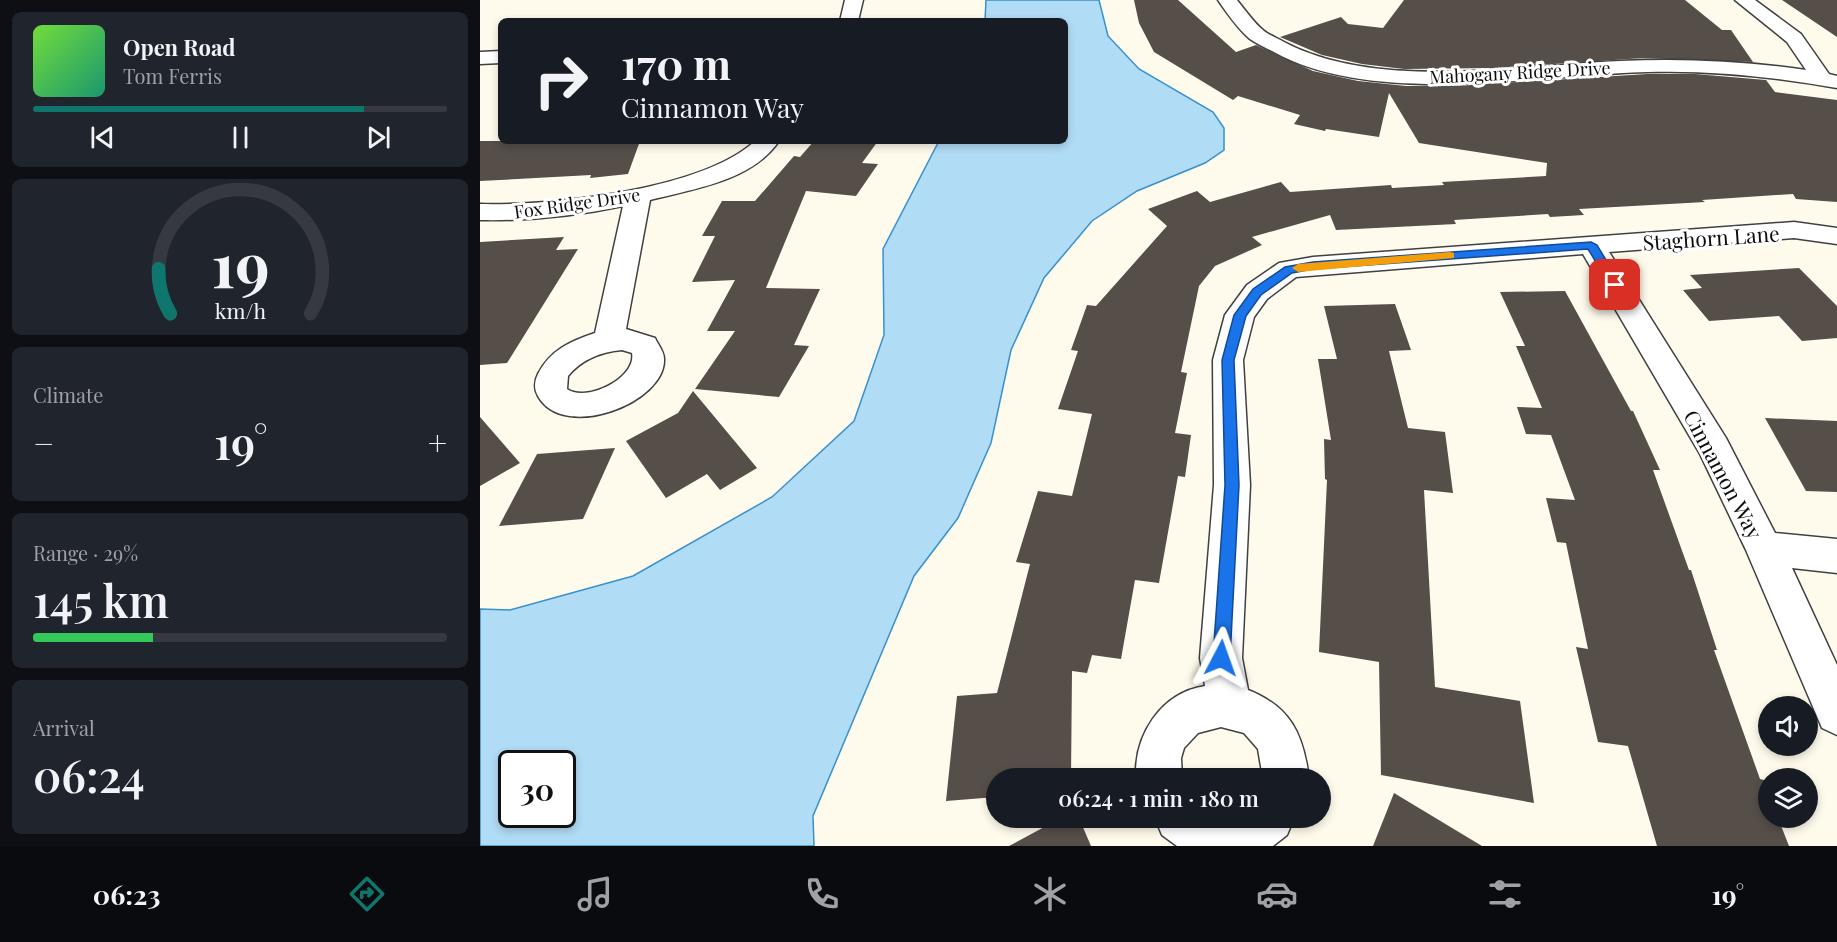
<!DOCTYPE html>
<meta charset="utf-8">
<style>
body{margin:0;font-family:"Playfair Display",serif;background:#20242c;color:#f1f3f6;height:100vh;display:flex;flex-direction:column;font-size:22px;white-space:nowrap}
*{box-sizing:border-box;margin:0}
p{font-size:20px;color:#9ea1a6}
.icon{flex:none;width:33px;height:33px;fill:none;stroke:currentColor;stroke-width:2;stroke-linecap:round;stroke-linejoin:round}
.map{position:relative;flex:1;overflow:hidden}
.panel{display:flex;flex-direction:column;gap:12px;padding:12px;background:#0d0f14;width:480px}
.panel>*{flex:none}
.top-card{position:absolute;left:18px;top:18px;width:570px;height:126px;border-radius:9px;box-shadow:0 3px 9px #0003;background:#171b24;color:#f1f3f6;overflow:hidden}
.tools{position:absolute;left:1278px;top:696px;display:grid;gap:12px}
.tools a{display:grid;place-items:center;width:60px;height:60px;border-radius:50%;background:#171b24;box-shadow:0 3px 9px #0003;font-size:30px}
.speed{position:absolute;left:18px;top:750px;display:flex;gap:12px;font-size:30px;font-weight:700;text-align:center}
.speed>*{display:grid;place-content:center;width:78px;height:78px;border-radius:50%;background:#171b24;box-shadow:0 3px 9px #0003;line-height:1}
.speed .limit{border:3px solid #111;border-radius:9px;background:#fff;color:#111}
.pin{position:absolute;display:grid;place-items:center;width:51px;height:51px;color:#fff;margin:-26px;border-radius:12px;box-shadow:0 3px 9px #0006}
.me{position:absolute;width:66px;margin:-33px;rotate:4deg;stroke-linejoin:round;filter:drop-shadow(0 0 4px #0008)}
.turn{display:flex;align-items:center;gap:21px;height:126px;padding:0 24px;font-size:27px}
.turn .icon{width:78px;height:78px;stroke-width:2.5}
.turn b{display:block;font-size:42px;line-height:51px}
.big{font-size:45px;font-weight:600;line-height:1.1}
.panel .card{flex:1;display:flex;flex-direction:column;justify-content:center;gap:9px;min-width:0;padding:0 21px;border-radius:9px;background:#20242c}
.panel .dial{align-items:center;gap:0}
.dial svg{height:156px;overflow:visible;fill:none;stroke:#363941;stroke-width:7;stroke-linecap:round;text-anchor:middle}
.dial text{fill:#f1f3f6;stroke:none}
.song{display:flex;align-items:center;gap:18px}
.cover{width:72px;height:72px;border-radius:9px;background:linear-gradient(135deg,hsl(100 70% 55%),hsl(160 70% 35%))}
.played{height:6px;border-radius:3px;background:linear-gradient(90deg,#0f766e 80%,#363941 80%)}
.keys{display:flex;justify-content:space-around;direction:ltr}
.heat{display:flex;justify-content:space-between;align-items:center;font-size:33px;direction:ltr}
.charge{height:9px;border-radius:4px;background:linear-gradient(90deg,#34c759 29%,#363941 0)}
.trip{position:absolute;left:506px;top:768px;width:345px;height:60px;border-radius:30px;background:#171b24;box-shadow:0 3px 9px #0003;font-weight:600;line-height:60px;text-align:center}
.tab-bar{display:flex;height:96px;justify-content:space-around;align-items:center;background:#090b0e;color:#9ea1a6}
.tab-bar .icon{width:42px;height:42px}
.tab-bar .current{color:#0f766e}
.tab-bar b{font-size:27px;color:#f1f3f6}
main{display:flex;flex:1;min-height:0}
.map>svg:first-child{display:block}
</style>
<main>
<section class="panel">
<div class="card">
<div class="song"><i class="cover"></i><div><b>Open Road</b><p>Tom Ferris</p></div></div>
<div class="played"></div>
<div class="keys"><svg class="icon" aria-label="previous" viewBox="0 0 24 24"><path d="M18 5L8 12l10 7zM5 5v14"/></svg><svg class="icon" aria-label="pause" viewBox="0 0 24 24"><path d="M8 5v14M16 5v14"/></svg><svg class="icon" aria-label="next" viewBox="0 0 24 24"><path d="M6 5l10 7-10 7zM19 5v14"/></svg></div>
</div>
<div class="card dial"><svg viewBox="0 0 100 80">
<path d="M14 69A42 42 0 1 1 86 69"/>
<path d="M14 69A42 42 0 0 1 8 46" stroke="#0f766e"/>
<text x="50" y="56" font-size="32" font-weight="700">19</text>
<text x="50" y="72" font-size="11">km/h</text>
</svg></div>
<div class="card"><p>Climate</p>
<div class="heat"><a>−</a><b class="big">19°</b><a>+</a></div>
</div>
<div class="card"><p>Range · 29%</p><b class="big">145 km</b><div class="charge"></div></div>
<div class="card"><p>Arrival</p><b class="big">06:24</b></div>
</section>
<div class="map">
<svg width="1357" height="846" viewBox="0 0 1357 846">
<rect width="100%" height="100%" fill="#fffbec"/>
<path fill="#b1dcf6" stroke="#3891cd" stroke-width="1.5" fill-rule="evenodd" d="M506,0h113l9,36 31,33 74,43 11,16v22l-19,13 -68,28 -45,30 -48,57 -33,72 -20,93 -33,75 -44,58 -101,240 1,30h-334v-237l30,1 123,-34 139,-79 82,-76 30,-86 -1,-86 56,-108h126v-120h-80zM32,764h50v50h-50z"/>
<g fill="#554e49">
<polygon points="654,0 698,0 756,52 776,45 833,71 878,81 926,86 976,86 1167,74 1215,74 1286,80 1295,92 1357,100 1357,202 1316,199 1313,194 1222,200 1225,202 1099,209 1104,215 1070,217 1068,214 974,220 976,224 856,230 850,215 772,237 782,245 735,266 719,286 701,372 707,373 695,433 711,435 705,477 698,476 679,583 655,580 641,659 612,655 607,673 592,671 591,778 516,778 516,797 466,801 477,696 517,693 550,564 536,562 558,491 592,496 612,414 578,409 598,351 591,350 607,305 616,306 687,226 668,209 717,191 730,202 801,182 810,192 911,185 912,188 964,185 962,182 1066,176 1067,163 939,143 909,93 899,137 846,129 845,131 814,124 820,115 758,96 753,100 674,52 659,23"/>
<polygon points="924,0 1205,0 1242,30 1251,30 1273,62 1163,58 1013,68 924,69 882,64 842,55 800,37 861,17 868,24 903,28"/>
<polygon points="1302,0 1357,0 1357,37"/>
<polygon points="0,141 160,141 148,174 110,178 111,175 0,181"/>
<polygon points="334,141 398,141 382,163 398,164 376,196 326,191 286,288 340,289 314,345 329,346 299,397 215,389 255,331 227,331 255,280 212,282 235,236 222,236 242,201 275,201 314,156 320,157"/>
<polygon points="84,237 76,250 98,249 27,363 0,365 0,242"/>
<polygon points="1319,268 1357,306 1357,338 1322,341 1299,316 1229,321 1203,290 1222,288 1210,275"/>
<polygon points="1085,291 1151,411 1153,411 1180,470 1173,470 1209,570 1211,570 1237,650 1234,650 1280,779 1284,780 1288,792 1288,818 1298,818 1309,846 1177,846 1148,746 1118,742 1096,647 1108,649 1086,543 1077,542 1066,498 1095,500 1071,435 1046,434 1037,407 1062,408 1036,346 1045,346 1020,292"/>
<polygon points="915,304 931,350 909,351 928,428 965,432 973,493 944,490 955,687 1040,701 1054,803 901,775 899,662 839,652 847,480 845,479 844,439 851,440 838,359 857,359 844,306"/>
<polygon points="213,391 277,468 240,490 227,474 186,498 146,441 198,413"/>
<polygon points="0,417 40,463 0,486"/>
<polygon points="1285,418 1357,421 1357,492 1326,491"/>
<polygon points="135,448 103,519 19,526 57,454"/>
<polygon points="914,793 1002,846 893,846"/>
<polygon points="581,818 599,818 611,846 529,846"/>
</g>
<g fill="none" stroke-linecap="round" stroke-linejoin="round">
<g stroke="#404040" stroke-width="3">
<g id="minor">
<polygon points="365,0 383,0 378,21 360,21"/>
<path d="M738,0h19c8,10 17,23 27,31 5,4 13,7 20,11 93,49 233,24 336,19 62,-3 124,0 186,9l-19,-28 -52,-42h20l46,34 28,40 8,2v12c-63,-11 -126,-18 -190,-16 -111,3 -274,35 -373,-20 -8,-4 -17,-8 -24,-13 -12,-10 -23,-26 -32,-39z"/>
<polygon points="21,51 21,63 0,64 0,52"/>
<path d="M275,141h24c-27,40 -86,48 -129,59l-24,129 29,9c3,7 9,13 9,21 2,44 -101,83 -126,37 -4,-7 -4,-14 0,-22 12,-24 33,-33 57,-41l28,-127c-47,10 -94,15 -143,14v-16c71,2 222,-14 275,-63zM142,350l10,3c5,25 -46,50 -65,36l1,-13c14,-17 33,-24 54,-26z"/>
<path d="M1314,222l43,6v16l-43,-6 -185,14 117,186 49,95 62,6v34l-45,-5 45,97v70l-15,-7 -76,-178 -46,-96 -117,-200 -287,23 -29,22 -13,18 -11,43 7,125 -8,173 6,32c43,17 55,44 61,88h-46l-5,-29 -14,-16 -23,-6 -23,6 -14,15 -3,10 1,20h-46c-2,-42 24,-85 69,-92l-5,-28 14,-173 -1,-125 12,-45 22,-30 32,-22 34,-6z"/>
<polygon points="675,818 814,818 807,835 793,846 697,846 682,835"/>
</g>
</g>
<use href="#minor" fill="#fff" fill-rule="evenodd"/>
</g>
<polygon fill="#1a73e8" stroke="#114b97" stroke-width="1.5" points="1111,242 1117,245 1141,285 1139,287 1131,287 1108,249 833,269 812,273 781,295 766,316 754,360 759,485 750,658 747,664 741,666 735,664 733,658 745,485 742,360 754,315 773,289 805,267 833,262"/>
<polygon fill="#f59e0b" points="970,252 974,253 974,258 818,272 812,268 818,264"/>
<g text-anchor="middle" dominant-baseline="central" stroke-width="6" stroke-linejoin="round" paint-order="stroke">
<g font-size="18" fill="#0d0d0d" stroke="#fff">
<text transform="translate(1040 72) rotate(-3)">Mahogany Ridge Drive</text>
<text transform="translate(97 203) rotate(-8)">Fox Ridge Drive</text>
</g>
<g font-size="21" fill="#0d0d0d" stroke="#fff">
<text transform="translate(1231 237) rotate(-4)">Staghorn Lane</text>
<text transform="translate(1244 474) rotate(62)">Cinnamon Way</text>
</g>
</g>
</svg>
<div class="tools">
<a><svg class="icon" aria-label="sound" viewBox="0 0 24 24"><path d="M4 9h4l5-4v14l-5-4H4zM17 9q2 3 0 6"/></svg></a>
<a><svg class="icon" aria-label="layers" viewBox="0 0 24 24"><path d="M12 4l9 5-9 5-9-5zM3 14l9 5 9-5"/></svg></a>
</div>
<div class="speed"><div class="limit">30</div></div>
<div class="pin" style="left:1135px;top:285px;background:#d93025"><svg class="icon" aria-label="arrive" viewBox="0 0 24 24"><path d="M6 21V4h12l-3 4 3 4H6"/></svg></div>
<svg class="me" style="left:741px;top:658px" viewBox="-20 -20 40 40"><path d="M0-17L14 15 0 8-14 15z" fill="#1a73e8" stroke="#fff" stroke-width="4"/></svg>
<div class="trip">06:24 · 1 min · 180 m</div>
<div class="top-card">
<div class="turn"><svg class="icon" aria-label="right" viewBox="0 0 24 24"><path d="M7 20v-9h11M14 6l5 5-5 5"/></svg><div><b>170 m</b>Cinnamon Way</div></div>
</div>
</div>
</main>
<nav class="tab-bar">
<b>06:23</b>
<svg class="icon current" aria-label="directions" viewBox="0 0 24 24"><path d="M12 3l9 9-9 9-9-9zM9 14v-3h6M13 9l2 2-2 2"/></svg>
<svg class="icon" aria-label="music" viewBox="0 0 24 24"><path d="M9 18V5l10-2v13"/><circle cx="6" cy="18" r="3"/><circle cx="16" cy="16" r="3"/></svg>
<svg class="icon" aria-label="phone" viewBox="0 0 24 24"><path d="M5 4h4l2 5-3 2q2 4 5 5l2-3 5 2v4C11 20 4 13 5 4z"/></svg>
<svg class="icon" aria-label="climate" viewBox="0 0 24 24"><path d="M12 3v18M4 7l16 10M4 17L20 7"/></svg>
<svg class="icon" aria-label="car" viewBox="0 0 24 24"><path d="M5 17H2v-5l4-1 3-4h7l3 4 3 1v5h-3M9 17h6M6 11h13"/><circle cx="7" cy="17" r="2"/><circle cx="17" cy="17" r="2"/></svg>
<svg class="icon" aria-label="filters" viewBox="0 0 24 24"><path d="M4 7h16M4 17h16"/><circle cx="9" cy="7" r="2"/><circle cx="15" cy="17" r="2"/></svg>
<b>19°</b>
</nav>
